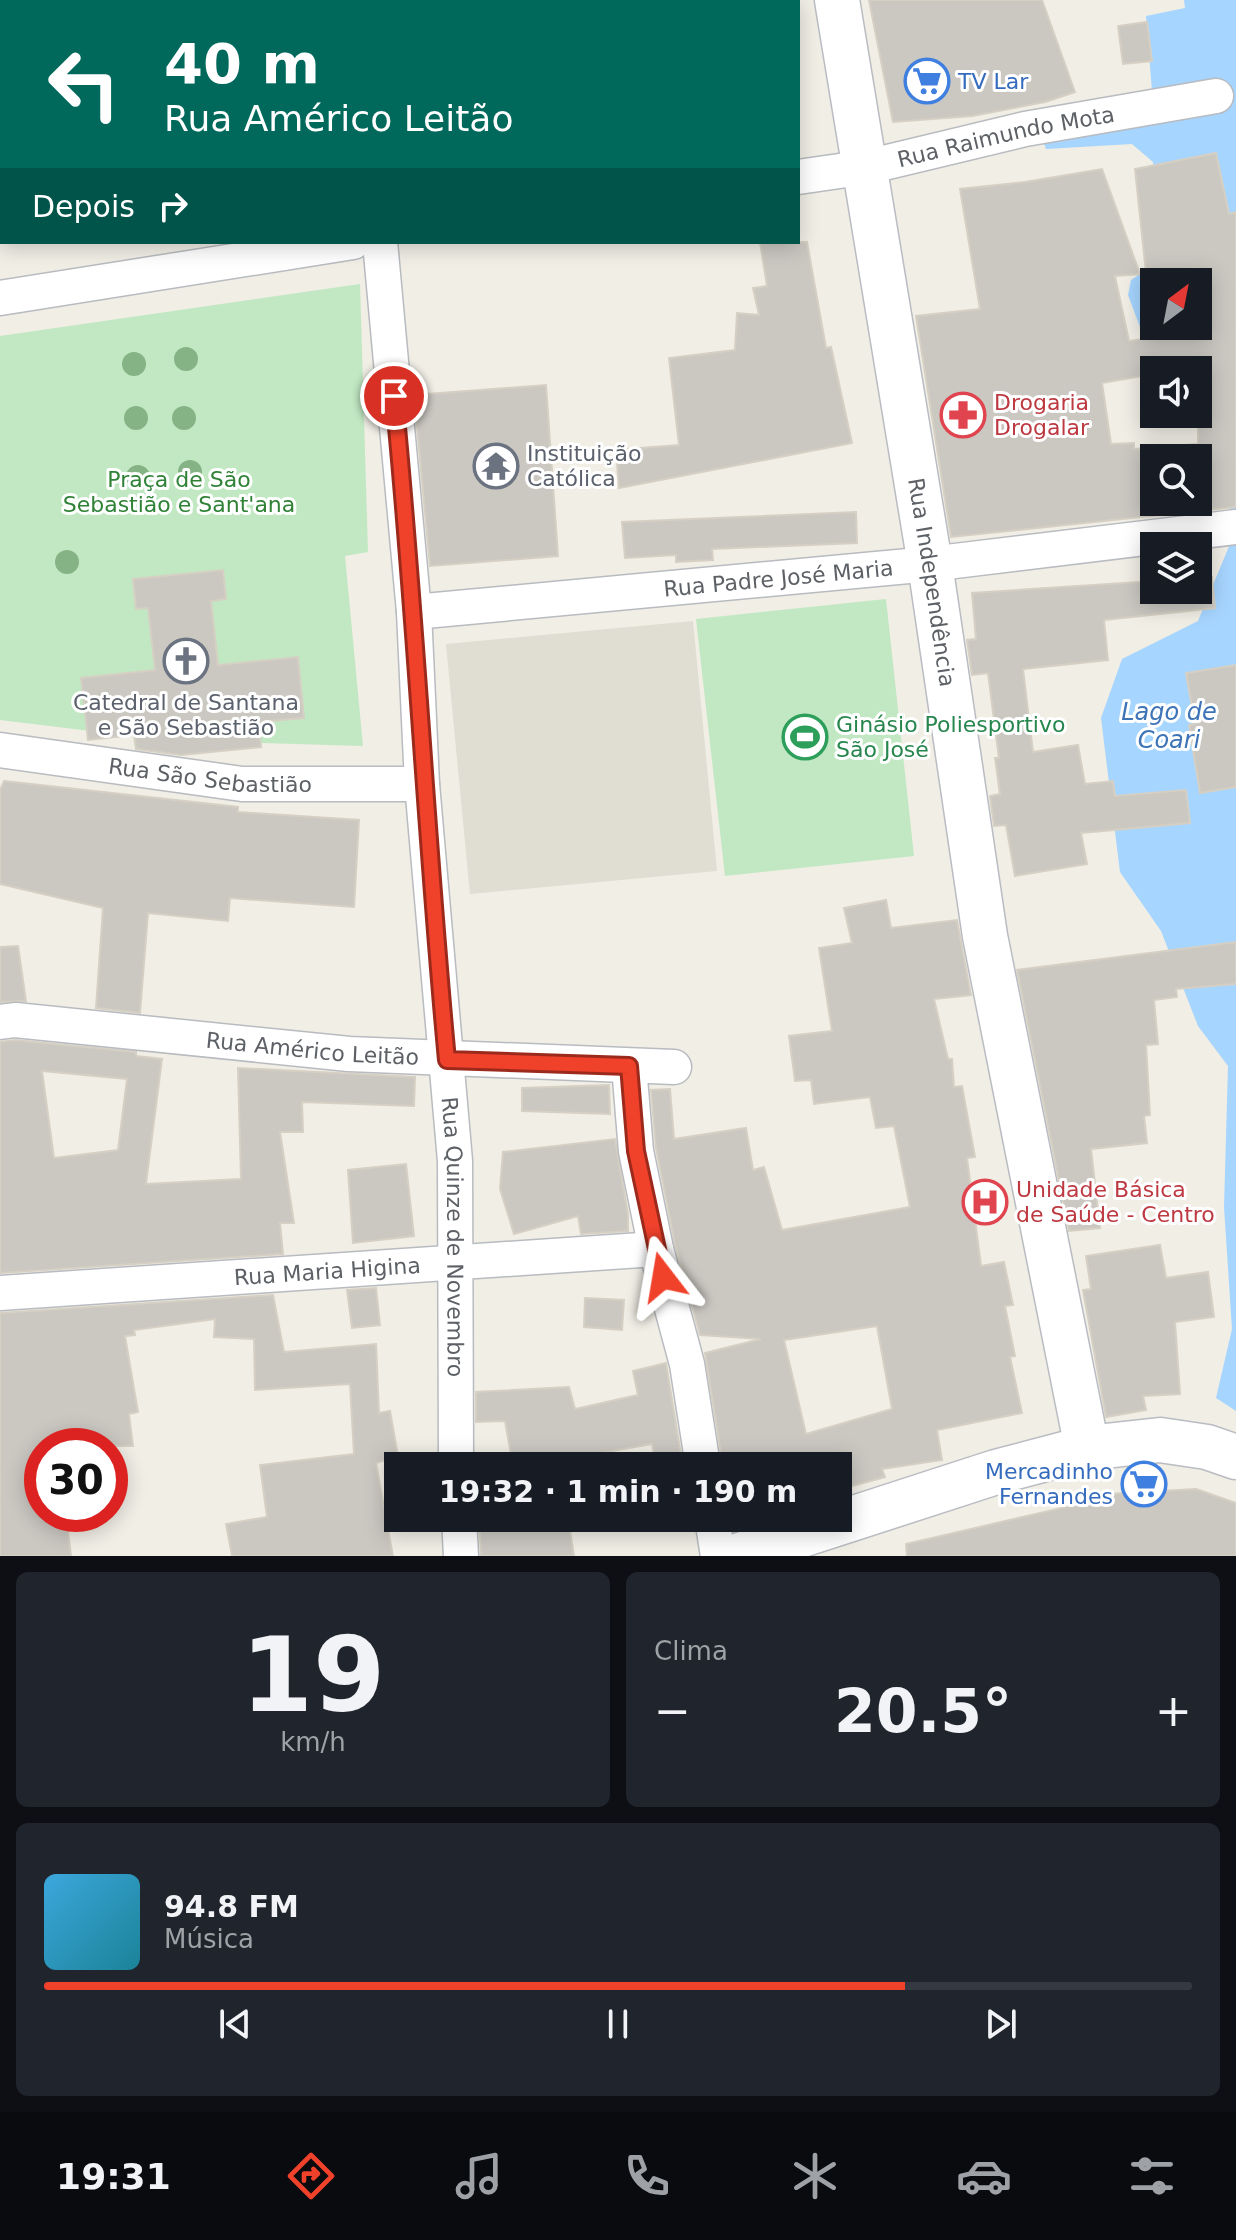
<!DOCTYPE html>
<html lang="pt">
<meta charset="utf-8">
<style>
body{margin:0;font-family:"DejaVu Sans",sans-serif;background:#20242c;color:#f1f3f6;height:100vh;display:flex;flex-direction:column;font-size:30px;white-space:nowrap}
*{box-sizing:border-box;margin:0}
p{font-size:26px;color:#9ea1a6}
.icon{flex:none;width:44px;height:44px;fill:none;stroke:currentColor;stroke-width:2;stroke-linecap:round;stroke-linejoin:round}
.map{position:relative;height:1556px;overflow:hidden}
.side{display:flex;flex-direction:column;gap:16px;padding:16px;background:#0d0f14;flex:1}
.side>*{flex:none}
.banner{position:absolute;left:0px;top:0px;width:800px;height:244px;box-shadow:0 4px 20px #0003;background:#00695c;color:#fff;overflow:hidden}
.needle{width:52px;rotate:32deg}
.buttons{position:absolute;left:1140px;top:268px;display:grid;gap:16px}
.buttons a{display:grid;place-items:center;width:72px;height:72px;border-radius:0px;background:#171b24;box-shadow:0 4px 20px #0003;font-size:40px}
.speed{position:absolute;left:24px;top:1428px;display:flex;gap:16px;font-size:40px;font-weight:700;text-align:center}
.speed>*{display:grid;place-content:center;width:104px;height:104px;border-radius:50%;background:#171b24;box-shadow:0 4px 20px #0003;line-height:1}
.speed .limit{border:12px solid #d22;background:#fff;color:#111}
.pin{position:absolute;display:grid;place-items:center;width:68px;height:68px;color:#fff;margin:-34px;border:4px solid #fff;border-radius:50%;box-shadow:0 2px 8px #0007}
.me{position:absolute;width:88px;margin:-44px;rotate:346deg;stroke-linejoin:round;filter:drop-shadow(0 0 6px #0008)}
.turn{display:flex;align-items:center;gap:28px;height:168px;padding:0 32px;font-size:36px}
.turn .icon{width:104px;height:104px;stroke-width:2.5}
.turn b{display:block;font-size:56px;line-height:68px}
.then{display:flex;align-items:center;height:76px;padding:0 32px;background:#0003;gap:16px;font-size:30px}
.big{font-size:60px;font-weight:800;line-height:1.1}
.side .card{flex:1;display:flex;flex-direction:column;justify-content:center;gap:12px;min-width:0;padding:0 28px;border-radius:12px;background:#20242c}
.side .dial{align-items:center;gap:0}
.dial b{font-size:104px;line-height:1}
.song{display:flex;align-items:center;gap:24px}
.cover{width:96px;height:96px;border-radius:12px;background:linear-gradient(135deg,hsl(200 70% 55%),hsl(190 70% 35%))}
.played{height:8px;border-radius:4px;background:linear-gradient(90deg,#f0412b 75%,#363941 75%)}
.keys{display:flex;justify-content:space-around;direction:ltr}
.heat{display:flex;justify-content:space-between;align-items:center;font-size:44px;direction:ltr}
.side .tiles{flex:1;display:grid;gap:16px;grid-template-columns:1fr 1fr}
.card:last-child{grid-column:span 2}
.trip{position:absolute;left:384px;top:1452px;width:468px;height:80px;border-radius:0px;background:#171b24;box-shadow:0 4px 20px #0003;font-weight:800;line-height:80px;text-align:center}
.tabs{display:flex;height:128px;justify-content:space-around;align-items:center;background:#090b0e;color:#9ea1a6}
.tabs .icon{width:56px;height:56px}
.tabs .selected{color:#f0412b}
.tabs b{font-size:36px;color:#f1f3f6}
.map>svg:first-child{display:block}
</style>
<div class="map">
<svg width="1236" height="1556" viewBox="0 0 1236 1556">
<rect width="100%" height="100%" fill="#f0eee5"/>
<polygon fill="#e0ddd3" points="693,621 717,871 470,894 446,644"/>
<g fill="#c1e8c2">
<polygon points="360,284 368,552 345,556 363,746 165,740 0,720 0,336"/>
<polygon points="886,599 914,856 725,876 696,619"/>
</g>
<path fill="#a6d5ff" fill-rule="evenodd" d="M1184,0h52v1411l-20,-13 16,-69 -8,-122 4,-141 -30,-40 -37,-95 -41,-59 -19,-154 21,-59 76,-38 32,-77v-51l-25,-58 -22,-21h15v-44h-42l-28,-75 3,-15 19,-13 9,-54 -6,-51 -21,-18 -86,5 -7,-19 113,-39 -6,-75 39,-8zM1154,282h44v44h-44z"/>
<g fill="#cbc8c2" stroke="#d5d0c3" stroke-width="2" fill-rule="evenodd">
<polygon points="869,0 1042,0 1075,92 1045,102 972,116 893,122"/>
<polygon points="1147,22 1152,61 1123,64 1118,26"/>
<path d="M1216,153l13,61 7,-2v295l-285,30 -35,-221 64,-7 -20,-120 65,-7 77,-13 38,105 -25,2 14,65 69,-10v-63l-52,5 -11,-104zM1198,366v78l-64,5v-6l-23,1 -9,-61 52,-9v-4zM1154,458h44v44h-44z"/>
<polygon points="760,242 807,242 826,348 831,347 852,443 619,488 616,450 679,445 669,358 735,350 737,313 759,315 753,288 767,286"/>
<polygon points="546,385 558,556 430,566 414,395"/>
<polygon points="856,512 857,543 712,549 713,560 676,562 676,555 625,558 622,522"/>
<polygon points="223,570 226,599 211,601 218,665 298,657 304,718 259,722 261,747 181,755 136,749 134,735 88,740 81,678 155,670 148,608 136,609 133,579"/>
<polygon points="1212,577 1215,608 1104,620 1108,660 1023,669 1033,752 1078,745 1085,784 1113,781 1115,796 1186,790 1190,823 1081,833 1087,864 1015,876 1006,825 994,826 990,796 1000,794 995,758 999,758 988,673 972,675 967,640 976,639 972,593 1154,581 1154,590 1198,590 1198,578"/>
<polygon points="1236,665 1236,787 1200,793 1189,725 1195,724 1186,673"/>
<polygon points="4,781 238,807 238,812 359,820 354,907 230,898 228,921 148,913 140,1013 96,1008 103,908 0,884 0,790"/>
<path d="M886,900l5,28 66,-8 14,75 -37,4 14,60h4l2,28 8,-1 13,71 -8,1 14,108 23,-4 9,43 -8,1 10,50 -5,1 12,56 -85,17 5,30 -60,9 3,8 -47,13v-24h-115l-18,-113 56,-14 -61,-4 -25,-91 -19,-96 -5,-58 19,-1 4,50 72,-11 7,42 11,-3 18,63 128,-23 -16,-81 -18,2 -6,-31 -56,7 -3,-24 -16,1 -6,-45 43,-5 -13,-83 33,-5 -8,-35zM877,1326l15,83 -86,25 -22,-94z"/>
<polygon points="1236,942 1236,984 1176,989 1177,997 1154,1000 1158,1044 1146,1045 1150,1115 1144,1116 1147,1143 1091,1149 1100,1228 1069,1231 1017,970"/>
<polygon points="18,946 26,1001 0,1002 0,947"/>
<path d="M15,1040l121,12v4l26,3 -16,125 95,-5 -3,-111 177,9 -1,29 -112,-4 1,30h-23l14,91h-14l3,31 -283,19v-231zM42,1071l85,8 -9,71 -64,8z"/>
<polygon points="609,1085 610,1114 522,1111 522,1088"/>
<polygon points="615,1139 628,1214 628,1231 581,1234 578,1216 514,1234 500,1189 503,1152"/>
<polygon points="406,1164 414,1236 353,1243 348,1170"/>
<polygon points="1160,1245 1166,1278 1208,1272 1214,1317 1175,1322 1180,1394 1143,1396 1146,1410 1106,1417 1083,1290 1091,1289 1086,1256"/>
<polygon points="376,1288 380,1325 352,1328 347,1290"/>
<polygon points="273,1295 284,1352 376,1344 379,1413 390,1411 398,1456 376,1463 393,1556 232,1556 226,1524 267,1517 260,1465 354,1454 350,1384 255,1390 254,1339 214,1337 215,1319 134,1330 135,1335 125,1336 138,1412 129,1414 133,1446 42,1446 42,1514 66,1514 71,1556 0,1556 0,1313"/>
<polygon points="585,1298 624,1300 622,1330 584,1327"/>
<polygon points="666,1363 681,1455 655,1459 652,1444 549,1462 550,1466 513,1466 505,1421 476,1422 476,1392 569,1387 575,1409 638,1395 633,1371"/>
<polygon points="1196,1489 1236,1503 1236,1556 907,1556 906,1544 1109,1497 1108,1494"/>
<polygon points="479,1518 568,1518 574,1556 481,1556"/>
</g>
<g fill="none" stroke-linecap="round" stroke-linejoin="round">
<g stroke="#b8bbc0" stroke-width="37">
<g id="street">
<polyline points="369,0 369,2"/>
<path id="s1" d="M798,177l69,-10 158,-38 191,-33"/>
<path id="s2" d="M380,242l34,370 8,172 33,377 1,305"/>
<polyline points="0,298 353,242"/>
<path id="s3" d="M414,612l516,-48 306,-37"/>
<path id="s4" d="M0,750l242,34h180"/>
<path id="s5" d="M0,1022l15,-2 334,34 325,13"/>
<polyline points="629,1066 636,1151 656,1249 687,1364 703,1466"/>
<path id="s6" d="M0,1293l656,-44"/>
<polyline points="459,1518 461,1556"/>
<polyline points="712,1518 718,1556"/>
</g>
</g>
<g stroke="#b9bcc2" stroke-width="47">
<g id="secondary">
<path id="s7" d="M837,0l93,564 55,372 102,512"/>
<polyline points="737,1556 996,1472 1087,1448 1160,1440 1207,1447 1236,1457"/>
</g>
</g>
<use href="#street" stroke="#fff" stroke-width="34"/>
<use href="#secondary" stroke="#fff" stroke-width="44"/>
</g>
<g fill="#86b385">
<circle cx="186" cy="359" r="12"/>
<circle cx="134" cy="364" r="12"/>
<circle cx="136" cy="418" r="12"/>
<circle cx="184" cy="418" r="12"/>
<circle cx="190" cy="472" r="12"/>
<circle cx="138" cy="477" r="12"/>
<circle cx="67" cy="562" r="12"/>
</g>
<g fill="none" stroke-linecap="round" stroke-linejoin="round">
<g stroke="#9c2a1c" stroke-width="20">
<path id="route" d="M394,396c22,221 32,443 53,664l182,6 7,85 27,126"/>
</g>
<use href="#route" stroke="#f0412b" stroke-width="14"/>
</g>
<defs>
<g id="supermarket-ring" transform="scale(2.3)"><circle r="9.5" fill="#fff" stroke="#3f7fe0" stroke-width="1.5"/><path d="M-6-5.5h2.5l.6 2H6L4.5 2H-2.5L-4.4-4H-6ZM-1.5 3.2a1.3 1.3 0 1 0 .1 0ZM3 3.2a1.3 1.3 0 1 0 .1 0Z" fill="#3f7fe0"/></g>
<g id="pharmacy-ring" transform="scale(2.3)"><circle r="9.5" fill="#fff" stroke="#e0444e" stroke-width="1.5"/><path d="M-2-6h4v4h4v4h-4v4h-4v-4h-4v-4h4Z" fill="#e0444e"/></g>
<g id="temple-ring" transform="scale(2.3)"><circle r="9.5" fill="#fff" stroke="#6b7280" stroke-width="1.5"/><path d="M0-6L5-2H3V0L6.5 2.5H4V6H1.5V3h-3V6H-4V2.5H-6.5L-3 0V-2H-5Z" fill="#6b7280"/></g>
<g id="church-ring" transform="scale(2.3)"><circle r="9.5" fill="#fff" stroke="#6b7280" stroke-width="1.5"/><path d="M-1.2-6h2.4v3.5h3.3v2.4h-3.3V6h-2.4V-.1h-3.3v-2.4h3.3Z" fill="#6b7280"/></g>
<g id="stadium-ring" transform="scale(2.3)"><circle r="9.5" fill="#fff" stroke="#2e9e5b" stroke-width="1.5"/><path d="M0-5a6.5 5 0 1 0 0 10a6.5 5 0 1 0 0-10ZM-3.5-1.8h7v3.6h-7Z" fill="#2e9e5b"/></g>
<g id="hospital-ring" transform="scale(2.3)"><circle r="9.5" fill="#fff" stroke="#e0444e" stroke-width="1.5"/><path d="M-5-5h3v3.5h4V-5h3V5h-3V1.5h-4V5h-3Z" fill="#e0444e"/></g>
</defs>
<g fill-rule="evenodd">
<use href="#supermarket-ring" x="927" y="81"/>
<use href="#pharmacy-ring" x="963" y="415"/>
<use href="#temple-ring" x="496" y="466"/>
<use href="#church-ring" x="186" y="661"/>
<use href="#stadium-ring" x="805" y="737"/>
<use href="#hospital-ring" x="985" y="1202"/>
<use href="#supermarket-ring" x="1144" y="1484"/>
</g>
<g text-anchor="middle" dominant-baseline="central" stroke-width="6" stroke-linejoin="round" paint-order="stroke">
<g font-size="22" fill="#366cbe" stroke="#fff" text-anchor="start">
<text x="958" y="81">TV Lar</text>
<text x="1113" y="1471" text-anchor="end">Mercadinho<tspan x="1113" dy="25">Fernandes</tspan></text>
</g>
<g font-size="22" fill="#5d6166" stroke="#fff">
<text stroke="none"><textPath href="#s1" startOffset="212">Rua Raimundo Mota</textPath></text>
<text stroke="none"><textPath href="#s3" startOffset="366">Rua Padre José Maria</textPath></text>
<text stroke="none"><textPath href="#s7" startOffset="590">Rua Independência</textPath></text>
<text stroke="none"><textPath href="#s4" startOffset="212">Rua São Sebastião</textPath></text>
<text stroke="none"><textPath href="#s5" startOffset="314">Rua Américo Leitão</textPath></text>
<text stroke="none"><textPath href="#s2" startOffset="998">Rua Quinze de Novembro</textPath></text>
<text stroke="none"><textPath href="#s6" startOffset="328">Rua Maria Higina</textPath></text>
</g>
<g font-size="22" fill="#be3a42" stroke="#fff" text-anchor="start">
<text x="994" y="402">Drogaria<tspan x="994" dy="25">Drogalar</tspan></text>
<text x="1016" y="1189">Unidade Básica<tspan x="1016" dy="25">de Saúde - Centro</tspan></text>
</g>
<g font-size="22" fill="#5b616d" stroke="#fff" text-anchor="start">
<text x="527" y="453">Instituição<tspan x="527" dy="25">Católica</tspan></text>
<text x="186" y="702" text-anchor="middle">Catedral de Santana<tspan x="186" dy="25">e São Sebastião</tspan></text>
</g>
<g font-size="22" fill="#308237" stroke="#fff">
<text x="179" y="479">Praça de São<tspan x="179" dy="25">Sebastião e Sant'ana</tspan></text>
</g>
<g font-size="22" fill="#27864d" stroke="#fff" text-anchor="start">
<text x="836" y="724">Ginásio Poliesportivo<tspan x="836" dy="25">São José</tspan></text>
</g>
<g font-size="24" font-style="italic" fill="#3e74b7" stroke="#fff">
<text x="1169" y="712">Lago de<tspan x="1169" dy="28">Coari</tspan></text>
</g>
</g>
</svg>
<div class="buttons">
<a><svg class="needle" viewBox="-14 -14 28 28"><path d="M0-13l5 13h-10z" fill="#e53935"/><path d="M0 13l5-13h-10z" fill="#9ea1a6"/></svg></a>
<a><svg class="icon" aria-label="sound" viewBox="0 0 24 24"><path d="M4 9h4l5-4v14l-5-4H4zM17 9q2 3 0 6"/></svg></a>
<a><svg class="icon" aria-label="search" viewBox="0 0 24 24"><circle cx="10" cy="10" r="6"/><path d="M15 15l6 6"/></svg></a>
<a><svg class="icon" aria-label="layers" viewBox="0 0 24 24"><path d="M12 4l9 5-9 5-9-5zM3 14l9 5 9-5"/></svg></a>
</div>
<div class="speed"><div class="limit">30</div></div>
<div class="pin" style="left:394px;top:396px;background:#d93025"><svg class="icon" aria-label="arrive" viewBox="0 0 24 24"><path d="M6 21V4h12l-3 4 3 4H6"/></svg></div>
<svg class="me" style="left:663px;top:1277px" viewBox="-20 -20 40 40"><path d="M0-17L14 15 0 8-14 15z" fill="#f0412b" stroke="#fff" stroke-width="4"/></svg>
<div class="trip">19:32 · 1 min · 190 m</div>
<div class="banner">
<div class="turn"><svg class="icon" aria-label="left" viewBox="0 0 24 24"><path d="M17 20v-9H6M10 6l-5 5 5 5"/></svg><div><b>40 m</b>Rua Américo Leitão</div></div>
<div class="then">Depois<svg class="icon" aria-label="right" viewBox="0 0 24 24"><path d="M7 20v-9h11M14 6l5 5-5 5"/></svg></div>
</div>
</div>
<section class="side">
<div class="tiles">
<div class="card dial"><b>19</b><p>km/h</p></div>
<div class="card"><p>Clima</p>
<div class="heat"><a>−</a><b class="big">20.5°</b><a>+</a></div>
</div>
<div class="card">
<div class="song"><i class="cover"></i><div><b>94.8 FM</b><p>Música</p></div></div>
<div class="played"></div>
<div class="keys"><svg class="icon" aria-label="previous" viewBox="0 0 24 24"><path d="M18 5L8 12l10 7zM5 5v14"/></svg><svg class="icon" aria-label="pause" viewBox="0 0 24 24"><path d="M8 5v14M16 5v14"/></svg><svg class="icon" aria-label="next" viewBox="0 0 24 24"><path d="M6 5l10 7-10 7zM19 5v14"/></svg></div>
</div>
</div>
</section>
<nav class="tabs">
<b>19:31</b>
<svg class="icon selected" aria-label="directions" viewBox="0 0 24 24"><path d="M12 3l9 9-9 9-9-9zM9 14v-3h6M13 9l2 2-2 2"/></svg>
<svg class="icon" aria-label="music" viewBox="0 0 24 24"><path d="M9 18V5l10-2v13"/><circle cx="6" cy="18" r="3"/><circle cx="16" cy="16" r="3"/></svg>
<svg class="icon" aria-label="phone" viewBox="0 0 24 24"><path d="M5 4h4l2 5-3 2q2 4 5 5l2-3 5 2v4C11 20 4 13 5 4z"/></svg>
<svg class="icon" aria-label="climate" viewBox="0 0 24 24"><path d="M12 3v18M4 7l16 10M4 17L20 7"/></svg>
<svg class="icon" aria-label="car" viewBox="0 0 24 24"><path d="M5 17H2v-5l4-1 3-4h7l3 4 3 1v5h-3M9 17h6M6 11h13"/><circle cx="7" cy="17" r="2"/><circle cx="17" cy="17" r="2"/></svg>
<svg class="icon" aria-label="filters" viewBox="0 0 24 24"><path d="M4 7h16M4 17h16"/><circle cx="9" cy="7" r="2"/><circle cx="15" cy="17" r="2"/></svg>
</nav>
